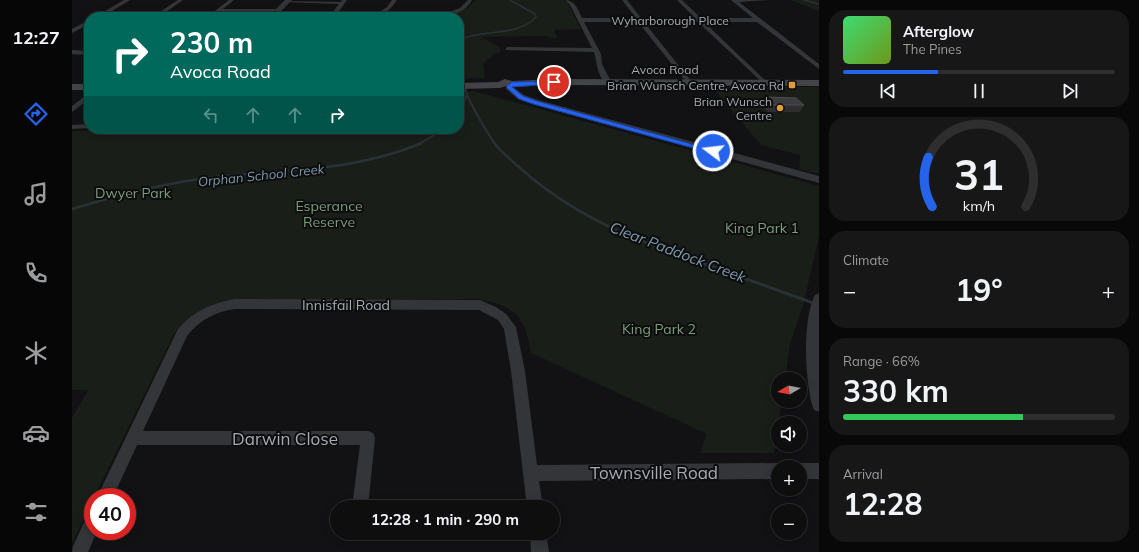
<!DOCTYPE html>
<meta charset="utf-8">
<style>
body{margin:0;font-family:Mulish,sans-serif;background:#171718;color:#f1f3f6;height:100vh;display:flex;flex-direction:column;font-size:15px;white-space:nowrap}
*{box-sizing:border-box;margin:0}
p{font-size:13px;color:#9b9c9e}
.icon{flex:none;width:22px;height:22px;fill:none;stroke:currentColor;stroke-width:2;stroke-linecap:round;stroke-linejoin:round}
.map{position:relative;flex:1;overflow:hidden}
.sheet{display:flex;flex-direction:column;gap:10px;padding:10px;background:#080808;width:320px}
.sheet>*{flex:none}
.banner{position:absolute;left:12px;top:12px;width:380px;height:122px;border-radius:16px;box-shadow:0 2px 10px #0003,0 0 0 1px #2e2e2f;background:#00695c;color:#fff;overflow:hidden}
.needle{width:26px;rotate:261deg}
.controls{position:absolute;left:699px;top:372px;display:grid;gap:8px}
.controls a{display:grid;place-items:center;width:36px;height:36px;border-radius:50%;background:#0e0e0f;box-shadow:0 2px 10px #0003,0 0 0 1px #2e2e2f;font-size:20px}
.speed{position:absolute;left:12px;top:488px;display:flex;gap:8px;font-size:20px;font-weight:700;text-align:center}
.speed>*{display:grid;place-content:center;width:52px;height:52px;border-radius:50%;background:#0e0e0f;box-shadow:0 2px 10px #0003,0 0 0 1px #2e2e2f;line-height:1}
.speed .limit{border:6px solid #d22;background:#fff;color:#111}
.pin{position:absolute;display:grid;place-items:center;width:34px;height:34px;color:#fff;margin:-17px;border:2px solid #fff;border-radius:50%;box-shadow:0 1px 4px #0007}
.me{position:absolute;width:44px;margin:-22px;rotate:285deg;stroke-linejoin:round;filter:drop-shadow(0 0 3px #0008)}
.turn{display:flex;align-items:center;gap:14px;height:84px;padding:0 20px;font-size:18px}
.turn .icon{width:52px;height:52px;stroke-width:2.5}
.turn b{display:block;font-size:28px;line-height:34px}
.lanes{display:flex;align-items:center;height:38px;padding:0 20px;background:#0003;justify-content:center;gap:20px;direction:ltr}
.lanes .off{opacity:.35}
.big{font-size:30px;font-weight:700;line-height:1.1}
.sheet .tile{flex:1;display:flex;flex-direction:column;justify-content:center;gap:6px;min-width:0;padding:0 14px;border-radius:16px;background:#171718}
.sheet .dial{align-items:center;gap:0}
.dial svg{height:104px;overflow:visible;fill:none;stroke:#2e2e2f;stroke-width:7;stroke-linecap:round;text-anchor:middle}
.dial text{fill:#f1f3f6;stroke:none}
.song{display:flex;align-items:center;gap:12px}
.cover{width:48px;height:48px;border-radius:6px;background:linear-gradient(135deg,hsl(140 70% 55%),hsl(80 70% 35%))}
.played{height:4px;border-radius:2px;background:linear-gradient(90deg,#2563eb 35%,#2e2e2f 35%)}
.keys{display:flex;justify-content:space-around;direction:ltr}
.heat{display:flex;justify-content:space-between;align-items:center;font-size:22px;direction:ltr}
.charge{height:6px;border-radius:3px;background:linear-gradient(90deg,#34c759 66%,#2e2e2f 0)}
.trip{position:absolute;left:258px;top:500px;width:230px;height:40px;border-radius:20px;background:#0e0e0f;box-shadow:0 2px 10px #0003,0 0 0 1px #2e2e2f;font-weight:700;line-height:40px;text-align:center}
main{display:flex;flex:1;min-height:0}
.menu{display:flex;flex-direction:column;width:72px;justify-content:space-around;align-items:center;background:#060606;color:#9b9c9e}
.menu .icon{width:28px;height:28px}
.menu .active{color:#2563eb}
.menu b{font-size:18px;color:#f1f3f6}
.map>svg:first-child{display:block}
</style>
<main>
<nav class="menu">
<b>12:27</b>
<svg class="icon active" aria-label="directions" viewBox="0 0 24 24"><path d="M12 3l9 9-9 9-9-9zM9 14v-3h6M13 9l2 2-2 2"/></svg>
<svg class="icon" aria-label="music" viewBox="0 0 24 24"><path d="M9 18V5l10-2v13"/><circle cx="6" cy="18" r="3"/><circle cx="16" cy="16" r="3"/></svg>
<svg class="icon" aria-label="phone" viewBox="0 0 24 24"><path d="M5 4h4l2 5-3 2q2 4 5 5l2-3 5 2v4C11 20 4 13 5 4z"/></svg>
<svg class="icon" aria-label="climate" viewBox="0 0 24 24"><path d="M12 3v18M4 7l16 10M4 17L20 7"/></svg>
<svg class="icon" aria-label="car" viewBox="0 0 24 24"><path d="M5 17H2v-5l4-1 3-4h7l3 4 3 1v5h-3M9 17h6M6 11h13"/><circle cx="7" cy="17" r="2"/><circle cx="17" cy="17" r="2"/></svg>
<svg class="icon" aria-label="filters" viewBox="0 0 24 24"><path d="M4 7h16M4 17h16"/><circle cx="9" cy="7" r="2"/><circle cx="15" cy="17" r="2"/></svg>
</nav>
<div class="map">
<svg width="747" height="552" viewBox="0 0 747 552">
<rect width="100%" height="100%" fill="#121214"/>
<g fill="#191e19">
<polygon points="403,0 490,0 495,2 509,29 482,30 485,38 477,38 476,36 409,37 427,47 429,52 422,54 411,64 413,78 387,79 387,17 370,17 396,8"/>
<polygon points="719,0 747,0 747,11"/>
<polygon points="640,87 747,87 747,174 727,169 728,155 689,145"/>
<path d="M402,91l345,95v50l-16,70 -13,38 -5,35h-7v22h4l-8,52h-74l7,-19 -176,-81c-6,-39 -18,-48 -55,-54l-247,1c-24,5 -40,15 -55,34l-102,209v-125l16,-28h-16v-259h72l2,-2h313v-37z"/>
</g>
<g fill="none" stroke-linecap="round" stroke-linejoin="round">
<g stroke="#2a3136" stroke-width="1.5">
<polyline points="732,0 747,4"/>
<path d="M387,40c24,-12 57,-2 77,-23l-1,-3 -25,-14"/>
</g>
<g stroke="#2a3136" stroke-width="2">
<path d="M387,70c6,9 5,18 9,27 8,17 17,32 27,47"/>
<polyline points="387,114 395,95"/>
<polyline points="347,144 372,129"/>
</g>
<g stroke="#2a3136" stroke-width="2.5">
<path d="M422,143c7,9 16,16 25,24 40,37 89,62 141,81"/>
<path d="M0,209c46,-14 93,-26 142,-32 73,-8 138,-5 208,-34"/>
</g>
<polyline stroke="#2a3136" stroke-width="3" points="585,247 747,305"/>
<g fill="#333538" fill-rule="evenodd">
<polygon points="52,0 58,0 30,17 23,17"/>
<polygon points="106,0 111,0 87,17 80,17"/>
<polygon points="157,0 162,0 151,9 205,9 208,11 205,13 147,13 141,17 135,17"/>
<polygon points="270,0 275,0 263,17 257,17 267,4 213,2 215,1 269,2"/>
<path d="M320,0h5c-6,9 -13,17 -25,17l15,-10z"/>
<path d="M396,0h4c-6,12 -22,17 -35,17l23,-9z"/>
<path d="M493,0c10,0 13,10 17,18h54l-14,-18h5l14,18h54l-18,-18h5l19,18h52l-22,-18h37l-29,2 80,62v5l-62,-47h-53l63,60 1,1 -3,2 -67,-63h-54l47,59v2h-4l-49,-61h-54l17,32 1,10 9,18 -3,2c-11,-5 -11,-23 -14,-32l-88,-2v-2l2,-1 84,1 -22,-43z"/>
<polygon points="17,20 17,24 0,33 0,29"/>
<polygon points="0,50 17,51 17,55 0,54"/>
<polygon points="17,93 17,99 0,112 0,106"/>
<polygon points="17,124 17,128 0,129 0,125"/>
<path d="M747,293v119l-5,-2 -2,-5c-7,-27 -10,-85 3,-110z"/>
<path d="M163,299l245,1 16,7 10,7 10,13 9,44 12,94 241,-2 6,4h-6v12l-239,2 4,26h-16l-16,-136 -7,-42 -6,-9 -19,-10 -244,-1c-21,3 -35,11 -48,27l-44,95h225l5,2 2,5 -7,69h-16l8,-62h-223l-24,52h-16l81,-168c15,-18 34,-26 57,-30z"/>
<polygon points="728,463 747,463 747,479 728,479 728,467 722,467"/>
<polygon points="21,514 21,531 25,531 16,552 0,552 1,546 15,516"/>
<polygon points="458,533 474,533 477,552 459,552"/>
</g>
<g fill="#333538" fill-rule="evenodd">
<polygon points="213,0 220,0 203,17 196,17"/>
<polygon points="437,84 452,95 466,100 747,176 747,183 460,104 446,99 434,89 434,85"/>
</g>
<g fill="#424448" fill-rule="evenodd">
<polygon points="433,79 440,81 482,79 747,80 747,86 482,85 439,87 434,86 428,88 387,89 387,83 426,82"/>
<rect x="0" y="84" width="17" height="6"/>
</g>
</g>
<polygon fill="#2e2e31" points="693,97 732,105 728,112 696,112 689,104"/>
<polygon fill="#3b3c3f" stroke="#4b4d51" points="693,97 724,98 732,105 701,105"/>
<polygon fill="#2563eb" stroke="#184099" points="484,81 482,84 440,87 451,96 465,101 645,151 639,153 461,104 447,99 434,87 440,82"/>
<g fill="#e29d3b" stroke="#0d0d0e" stroke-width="1.5">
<rect x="716" y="81" width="8" height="8" rx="2"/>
<circle cx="708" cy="108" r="4"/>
</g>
<g text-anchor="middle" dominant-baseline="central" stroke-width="4" stroke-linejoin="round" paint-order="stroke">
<g font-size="12" fill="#a5aab3" stroke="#0d0d0e">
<text x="598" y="20">Wyharborough Place</text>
<text x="593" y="69">Avoca Road</text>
</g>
<g font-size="12" fill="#a5aab3" stroke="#0d0d0e" text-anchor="end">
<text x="712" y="85">Brian Wunsch Centre, Avoca Rd</text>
<text x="700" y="101">Brian Wunsch<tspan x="700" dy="14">Centre</tspan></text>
</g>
<g font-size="13" font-style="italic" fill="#7e9aac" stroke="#0d0d0e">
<text transform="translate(189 175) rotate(-6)">Orphan School Creek</text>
</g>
<g font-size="14" fill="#7d9d7d" stroke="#0d0d0e">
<text x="61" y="193">Dwyer Park</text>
<text x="257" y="206">Esperance<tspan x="257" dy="16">Reserve</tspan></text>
<text x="690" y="228">King Park 1</text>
<text x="587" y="329">King Park 2</text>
</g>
<g font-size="14" fill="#a5aab3" stroke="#0d0d0e">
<text x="274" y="305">Innisfail Road</text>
</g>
<g font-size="15" font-style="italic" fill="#7e9aac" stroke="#0d0d0e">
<text transform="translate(606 252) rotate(21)">Clear Paddock Creek</text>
</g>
<g font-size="17" fill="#a5aab3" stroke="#0d0d0e">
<text x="213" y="438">Darwin Close</text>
<text x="582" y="472">Townsville Road</text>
</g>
</g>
</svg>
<div class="controls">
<a><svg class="needle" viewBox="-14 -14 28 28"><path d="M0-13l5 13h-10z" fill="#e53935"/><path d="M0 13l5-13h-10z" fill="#9b9c9e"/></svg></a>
<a><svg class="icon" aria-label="sound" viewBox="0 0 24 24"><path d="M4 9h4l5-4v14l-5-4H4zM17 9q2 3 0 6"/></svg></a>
<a>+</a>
<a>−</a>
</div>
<div class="speed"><div class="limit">40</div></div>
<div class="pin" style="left:482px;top:82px;background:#d93025"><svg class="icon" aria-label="arrive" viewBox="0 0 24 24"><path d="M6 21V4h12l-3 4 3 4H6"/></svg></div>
<svg class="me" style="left:641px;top:151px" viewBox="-20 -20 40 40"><circle r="17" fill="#2563eb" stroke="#fff" stroke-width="3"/><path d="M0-11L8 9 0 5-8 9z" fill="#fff"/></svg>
<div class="trip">12:28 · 1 min · 290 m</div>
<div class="banner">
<div class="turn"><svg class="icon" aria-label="right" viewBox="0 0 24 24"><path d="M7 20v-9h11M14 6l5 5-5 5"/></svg><div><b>230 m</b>Avoca Road</div></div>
<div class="lanes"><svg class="icon off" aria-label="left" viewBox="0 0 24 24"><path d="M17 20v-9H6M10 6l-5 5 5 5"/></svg><svg class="icon off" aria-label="ahead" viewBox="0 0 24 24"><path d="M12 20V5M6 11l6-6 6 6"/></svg><svg class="icon off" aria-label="ahead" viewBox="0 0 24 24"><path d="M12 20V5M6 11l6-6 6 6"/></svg><svg class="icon" aria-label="right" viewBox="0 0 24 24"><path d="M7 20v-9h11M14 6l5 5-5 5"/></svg></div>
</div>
</div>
<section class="sheet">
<div class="tile">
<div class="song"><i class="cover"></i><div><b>Afterglow</b><p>The Pines</p></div></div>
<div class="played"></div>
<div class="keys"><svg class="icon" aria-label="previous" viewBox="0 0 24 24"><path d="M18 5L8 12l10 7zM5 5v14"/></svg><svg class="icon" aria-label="pause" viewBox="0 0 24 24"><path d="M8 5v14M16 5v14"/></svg><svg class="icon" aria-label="next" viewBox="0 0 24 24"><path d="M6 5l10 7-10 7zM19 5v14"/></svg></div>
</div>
<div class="tile dial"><svg viewBox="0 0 100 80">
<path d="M14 69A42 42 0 1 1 86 69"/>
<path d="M14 69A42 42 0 0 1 11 31" stroke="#2563eb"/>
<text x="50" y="56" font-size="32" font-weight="700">31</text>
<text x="50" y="72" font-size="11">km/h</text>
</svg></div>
<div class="tile"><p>Climate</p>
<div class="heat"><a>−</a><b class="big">19°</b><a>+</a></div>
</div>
<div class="tile"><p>Range · 66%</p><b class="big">330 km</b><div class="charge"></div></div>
<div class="tile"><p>Arrival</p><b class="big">12:28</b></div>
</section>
</main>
